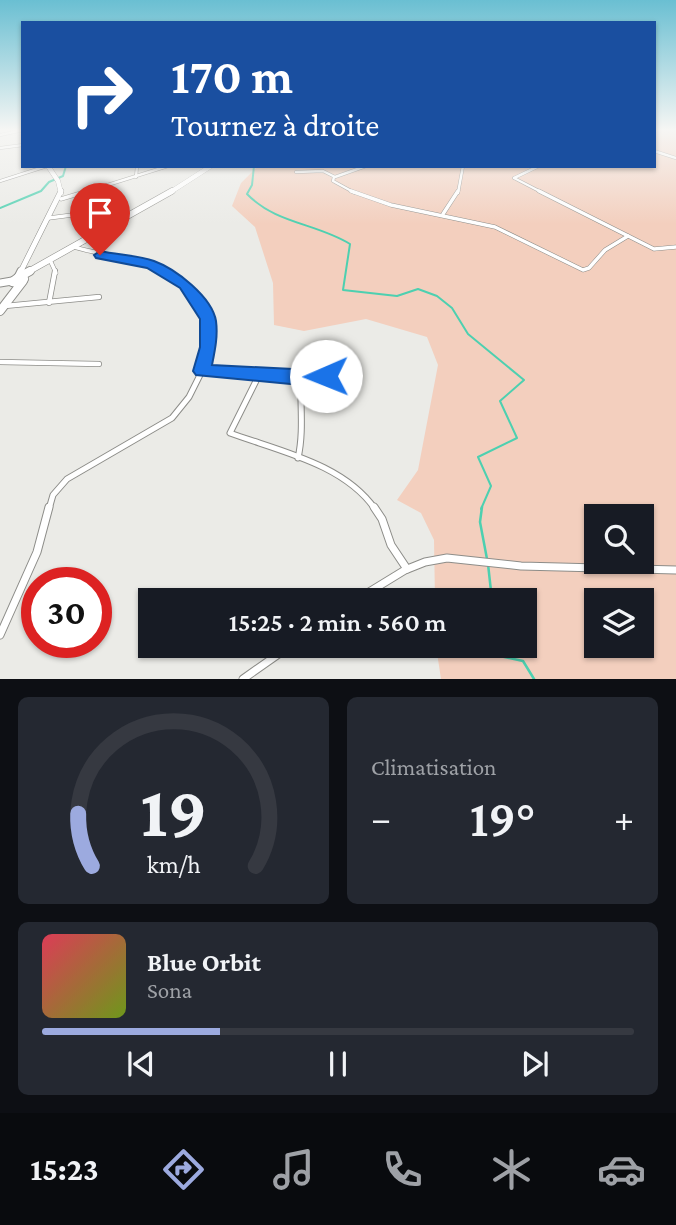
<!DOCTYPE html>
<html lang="fr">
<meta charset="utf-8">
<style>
body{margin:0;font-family:"Crimson Pro",serif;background:#242831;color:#f1f3f6;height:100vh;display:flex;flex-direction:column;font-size:26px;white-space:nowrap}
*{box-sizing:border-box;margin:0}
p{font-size:23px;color:#9ea1a6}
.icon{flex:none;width:38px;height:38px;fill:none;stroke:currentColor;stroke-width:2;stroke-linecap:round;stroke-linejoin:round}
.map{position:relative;height:679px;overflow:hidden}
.sheet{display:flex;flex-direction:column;gap:18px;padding:18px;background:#0d0f14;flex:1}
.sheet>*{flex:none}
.guide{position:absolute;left:21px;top:21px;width:635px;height:147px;border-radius:0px;box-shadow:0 2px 5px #0004;background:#1a4fa0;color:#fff;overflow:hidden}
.tools{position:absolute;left:584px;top:504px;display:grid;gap:14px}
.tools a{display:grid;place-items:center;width:70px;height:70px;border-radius:0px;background:#171b24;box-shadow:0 2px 5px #0004;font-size:35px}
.speed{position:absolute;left:21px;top:567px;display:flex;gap:14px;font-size:35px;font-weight:700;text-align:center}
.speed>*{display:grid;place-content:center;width:91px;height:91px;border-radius:50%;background:#171b24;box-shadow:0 2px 5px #0004;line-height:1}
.speed .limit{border:10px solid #d22;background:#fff;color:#111}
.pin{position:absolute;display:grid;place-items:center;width:60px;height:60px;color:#fff;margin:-72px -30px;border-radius:50% 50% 50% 0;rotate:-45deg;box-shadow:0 0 7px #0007}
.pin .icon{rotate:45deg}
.me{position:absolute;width:77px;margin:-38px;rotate:269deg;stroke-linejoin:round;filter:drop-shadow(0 0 5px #0008)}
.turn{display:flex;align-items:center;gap:24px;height:147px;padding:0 35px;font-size:32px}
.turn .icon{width:91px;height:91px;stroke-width:2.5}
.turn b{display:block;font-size:49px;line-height:60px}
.big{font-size:52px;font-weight:600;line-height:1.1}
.sheet .tile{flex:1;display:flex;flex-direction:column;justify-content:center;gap:10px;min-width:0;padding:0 24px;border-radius:10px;background:#242831}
.sheet .dial{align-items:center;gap:0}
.dial svg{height:182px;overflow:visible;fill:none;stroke:#363941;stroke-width:7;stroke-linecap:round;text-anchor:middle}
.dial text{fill:#f1f3f6;stroke:none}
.song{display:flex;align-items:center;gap:21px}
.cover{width:84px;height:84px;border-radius:10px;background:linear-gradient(135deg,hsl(350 70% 55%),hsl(80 70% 35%))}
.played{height:7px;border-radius:4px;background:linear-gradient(90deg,#9caadf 30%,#363941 30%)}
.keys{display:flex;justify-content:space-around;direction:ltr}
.heat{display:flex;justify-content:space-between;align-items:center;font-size:38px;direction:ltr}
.sheet .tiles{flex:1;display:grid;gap:18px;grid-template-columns:1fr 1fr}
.tile:last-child{grid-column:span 2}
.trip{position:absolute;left:138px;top:588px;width:399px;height:70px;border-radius:0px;background:#171b24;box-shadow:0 2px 5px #0004;font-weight:600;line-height:70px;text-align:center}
.tab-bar{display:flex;height:112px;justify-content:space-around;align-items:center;background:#090b0e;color:#9ea1a6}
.tab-bar .icon{width:49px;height:49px}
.tab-bar .selected{color:#9caadf}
.tab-bar b{font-size:32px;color:#f1f3f6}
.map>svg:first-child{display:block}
</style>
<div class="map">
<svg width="676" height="679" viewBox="0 0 676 679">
<rect width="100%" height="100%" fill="#ebebe7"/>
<path fill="#f3cfbe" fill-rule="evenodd" d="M655,129h21v550h-235l-5,-33h89v-46h-90l-1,-60 -13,-27 -24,-13 21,-30 20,-105 -11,-28 -61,-18 -62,12 -30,-6 -1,-42 -18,-56 -23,-21 9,-23 17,-17h396zM597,516h45v46h-45zM597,600h45v46h-45z"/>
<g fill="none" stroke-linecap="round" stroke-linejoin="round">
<g stroke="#4dd0b0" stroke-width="2">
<path d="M254,166l-2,19 -5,9c29,30 69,29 103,50l-7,46 54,6 21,-7 19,7 15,12 16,26 56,46 -24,21 17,37 -39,19 13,29 -10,23"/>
<polyline points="0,208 41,191 49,182 63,176 66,166"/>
</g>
<g stroke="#4dd0b0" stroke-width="2.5">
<polyline points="482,507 480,522 487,559"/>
<polyline points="488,564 492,600"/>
<polyline points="499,646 500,656 523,661 534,679"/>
</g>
<g stroke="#8d8d89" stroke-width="3.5">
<g id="street-far4">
<polyline points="0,135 23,130"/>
<polyline points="0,148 23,145"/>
<polyline points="654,151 676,158"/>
<polyline points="296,172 323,171 335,177 366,166"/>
<polyline points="136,177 137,166"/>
<polyline points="334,177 333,181 355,193"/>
<polyline points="514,178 543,193"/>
<polyline points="514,178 539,166"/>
<polyline points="0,181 47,166"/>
<polyline points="82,193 168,166"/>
<polyline points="458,193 463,166"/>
</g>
</g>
<g stroke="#8d8d89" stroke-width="4.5">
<g id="street-far3">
<polyline points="351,191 391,205 495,227 583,270 589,268 605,250 628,236"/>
<polyline points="539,191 654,249 676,247"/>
<polyline points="61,199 88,191"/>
<polyline points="443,214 458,191"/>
<polyline points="49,218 80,214 100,231"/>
<path d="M74,247c30,9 66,10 92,26"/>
<polyline points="50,260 56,273"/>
</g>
</g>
<g stroke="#8d8d89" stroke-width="6">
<g id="street-far2">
<path d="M163,271c32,19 49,40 43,78 -2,9 -2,19 -7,27"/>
<polyline points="49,303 55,271"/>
<polyline points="5,306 99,297"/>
<polyline points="0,362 99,364"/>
<polyline points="202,371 278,376"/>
<polyline points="321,376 350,374"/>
</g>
</g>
<g stroke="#8d8d89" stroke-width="7">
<g id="street-far1">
<polyline points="254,375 301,378 342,375"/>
<path d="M259,375l-29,58c49,18 114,31 145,76"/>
<path d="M298,458c6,-26 2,-53 3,-80"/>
<polyline points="49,509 53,495 67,479 172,418 189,397 200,375"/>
</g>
</g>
<g stroke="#8d8d89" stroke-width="9">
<g id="street">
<polyline points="374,507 382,519 391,545 407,569"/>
<polyline points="356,600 405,570 425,562 447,558 521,566 676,570"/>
<polyline points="0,635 37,552 49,507"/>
<polyline points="243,679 290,646"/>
</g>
</g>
<g stroke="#8d8d89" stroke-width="5">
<polyline id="primary-far2" points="48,166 58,181 61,193"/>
</g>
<g stroke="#8d8d89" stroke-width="6">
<polyline id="primary-far1" points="20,273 61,191"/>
</g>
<g stroke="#8d8d89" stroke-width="9">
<g id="primary">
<polyline points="18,277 21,271"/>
<polyline points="0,283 12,281"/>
</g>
</g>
<g stroke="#8d8d89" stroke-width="5">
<polyline id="highway-far2" points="169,193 211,166"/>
</g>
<g stroke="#8d8d89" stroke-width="7">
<polyline id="highway-far1" points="26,273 172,191"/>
</g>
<g stroke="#8d8d89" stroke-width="10">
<g id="highway">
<polygon points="20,276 24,279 18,283 12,282"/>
<polyline points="21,276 30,271"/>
<polyline points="0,311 23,281"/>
</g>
</g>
<use href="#street-far4" stroke="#fff" stroke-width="2.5"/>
<use href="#street-far3" stroke="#fff" stroke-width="3.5"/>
<use href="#street-far2" stroke="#fff" stroke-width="4.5"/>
<use href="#street-far1" stroke="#fff" stroke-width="5"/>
<use href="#street" stroke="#fff" stroke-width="7"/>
<use href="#primary-far2" stroke="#fff" stroke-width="4.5"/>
<use href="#primary-far1" stroke="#fff" stroke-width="5"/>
<use href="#primary" stroke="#fff" stroke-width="7"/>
<use href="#highway-far2" stroke="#fff" stroke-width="4.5"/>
<use href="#highway-far1" stroke="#fff" stroke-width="6"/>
<use href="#highway" stroke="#fff" stroke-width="8"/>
</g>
<linearGradient id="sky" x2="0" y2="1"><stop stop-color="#6abfd2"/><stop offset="0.58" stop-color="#f6f6f4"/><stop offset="1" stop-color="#f6f6f4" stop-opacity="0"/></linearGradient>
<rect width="676" height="224" fill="url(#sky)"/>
<path fill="#1a73e8" stroke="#114b97" stroke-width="2" d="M100,251c17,4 38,4 54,10 22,8 58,36 62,60 2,15 -1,29 -4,44l120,6 2,5 -2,5 -31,4 -105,-10 -3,-4 7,-24v-28l-20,-31 -33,-20 -51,-10 -2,-3z"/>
</svg>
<div class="tools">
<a><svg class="icon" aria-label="search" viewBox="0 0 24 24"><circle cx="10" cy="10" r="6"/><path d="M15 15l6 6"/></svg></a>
<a><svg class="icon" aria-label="layers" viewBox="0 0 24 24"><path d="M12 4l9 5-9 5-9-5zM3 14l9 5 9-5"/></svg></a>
</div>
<div class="speed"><div class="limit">30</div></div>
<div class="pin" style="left:100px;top:255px;background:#d93025"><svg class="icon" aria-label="arrive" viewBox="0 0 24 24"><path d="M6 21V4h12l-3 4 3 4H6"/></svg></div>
<svg class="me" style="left:326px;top:376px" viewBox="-20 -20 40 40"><circle r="19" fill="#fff"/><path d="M0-13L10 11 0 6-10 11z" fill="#1a73e8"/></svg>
<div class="trip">15:25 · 2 min · 560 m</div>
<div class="guide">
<div class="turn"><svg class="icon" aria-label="right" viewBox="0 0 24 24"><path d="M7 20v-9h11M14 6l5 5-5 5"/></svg><div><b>170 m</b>Tournez à droite</div></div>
</div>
</div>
<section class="sheet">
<div class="tiles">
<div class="tile dial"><svg viewBox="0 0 100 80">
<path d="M14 69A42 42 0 1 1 86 69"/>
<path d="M14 69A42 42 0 0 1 8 46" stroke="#9caadf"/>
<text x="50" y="56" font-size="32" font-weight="700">19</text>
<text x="50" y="72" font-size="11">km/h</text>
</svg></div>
<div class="tile"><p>Climatisation</p>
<div class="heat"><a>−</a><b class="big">19°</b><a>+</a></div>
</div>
<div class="tile">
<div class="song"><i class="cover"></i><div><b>Blue Orbit</b><p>Sona</p></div></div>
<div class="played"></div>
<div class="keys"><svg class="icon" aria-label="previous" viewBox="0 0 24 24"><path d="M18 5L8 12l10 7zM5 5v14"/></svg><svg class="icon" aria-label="pause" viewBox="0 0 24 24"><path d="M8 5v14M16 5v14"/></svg><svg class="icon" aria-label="next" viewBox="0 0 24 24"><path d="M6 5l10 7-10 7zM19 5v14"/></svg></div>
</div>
</div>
</section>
<nav class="tab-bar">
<b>15:23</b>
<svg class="icon selected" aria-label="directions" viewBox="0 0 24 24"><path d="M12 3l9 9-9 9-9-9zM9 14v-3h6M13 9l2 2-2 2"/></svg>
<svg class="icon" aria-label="music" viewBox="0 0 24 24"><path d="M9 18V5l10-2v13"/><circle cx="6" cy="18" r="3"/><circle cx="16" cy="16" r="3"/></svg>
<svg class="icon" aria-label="phone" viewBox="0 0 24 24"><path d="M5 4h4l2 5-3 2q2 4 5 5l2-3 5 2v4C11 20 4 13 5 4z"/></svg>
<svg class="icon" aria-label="climate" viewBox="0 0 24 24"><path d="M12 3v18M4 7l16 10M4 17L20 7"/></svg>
<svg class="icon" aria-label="car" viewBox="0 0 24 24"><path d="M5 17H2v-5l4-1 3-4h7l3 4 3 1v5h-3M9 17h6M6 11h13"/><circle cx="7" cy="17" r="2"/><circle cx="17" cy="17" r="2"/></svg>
</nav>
